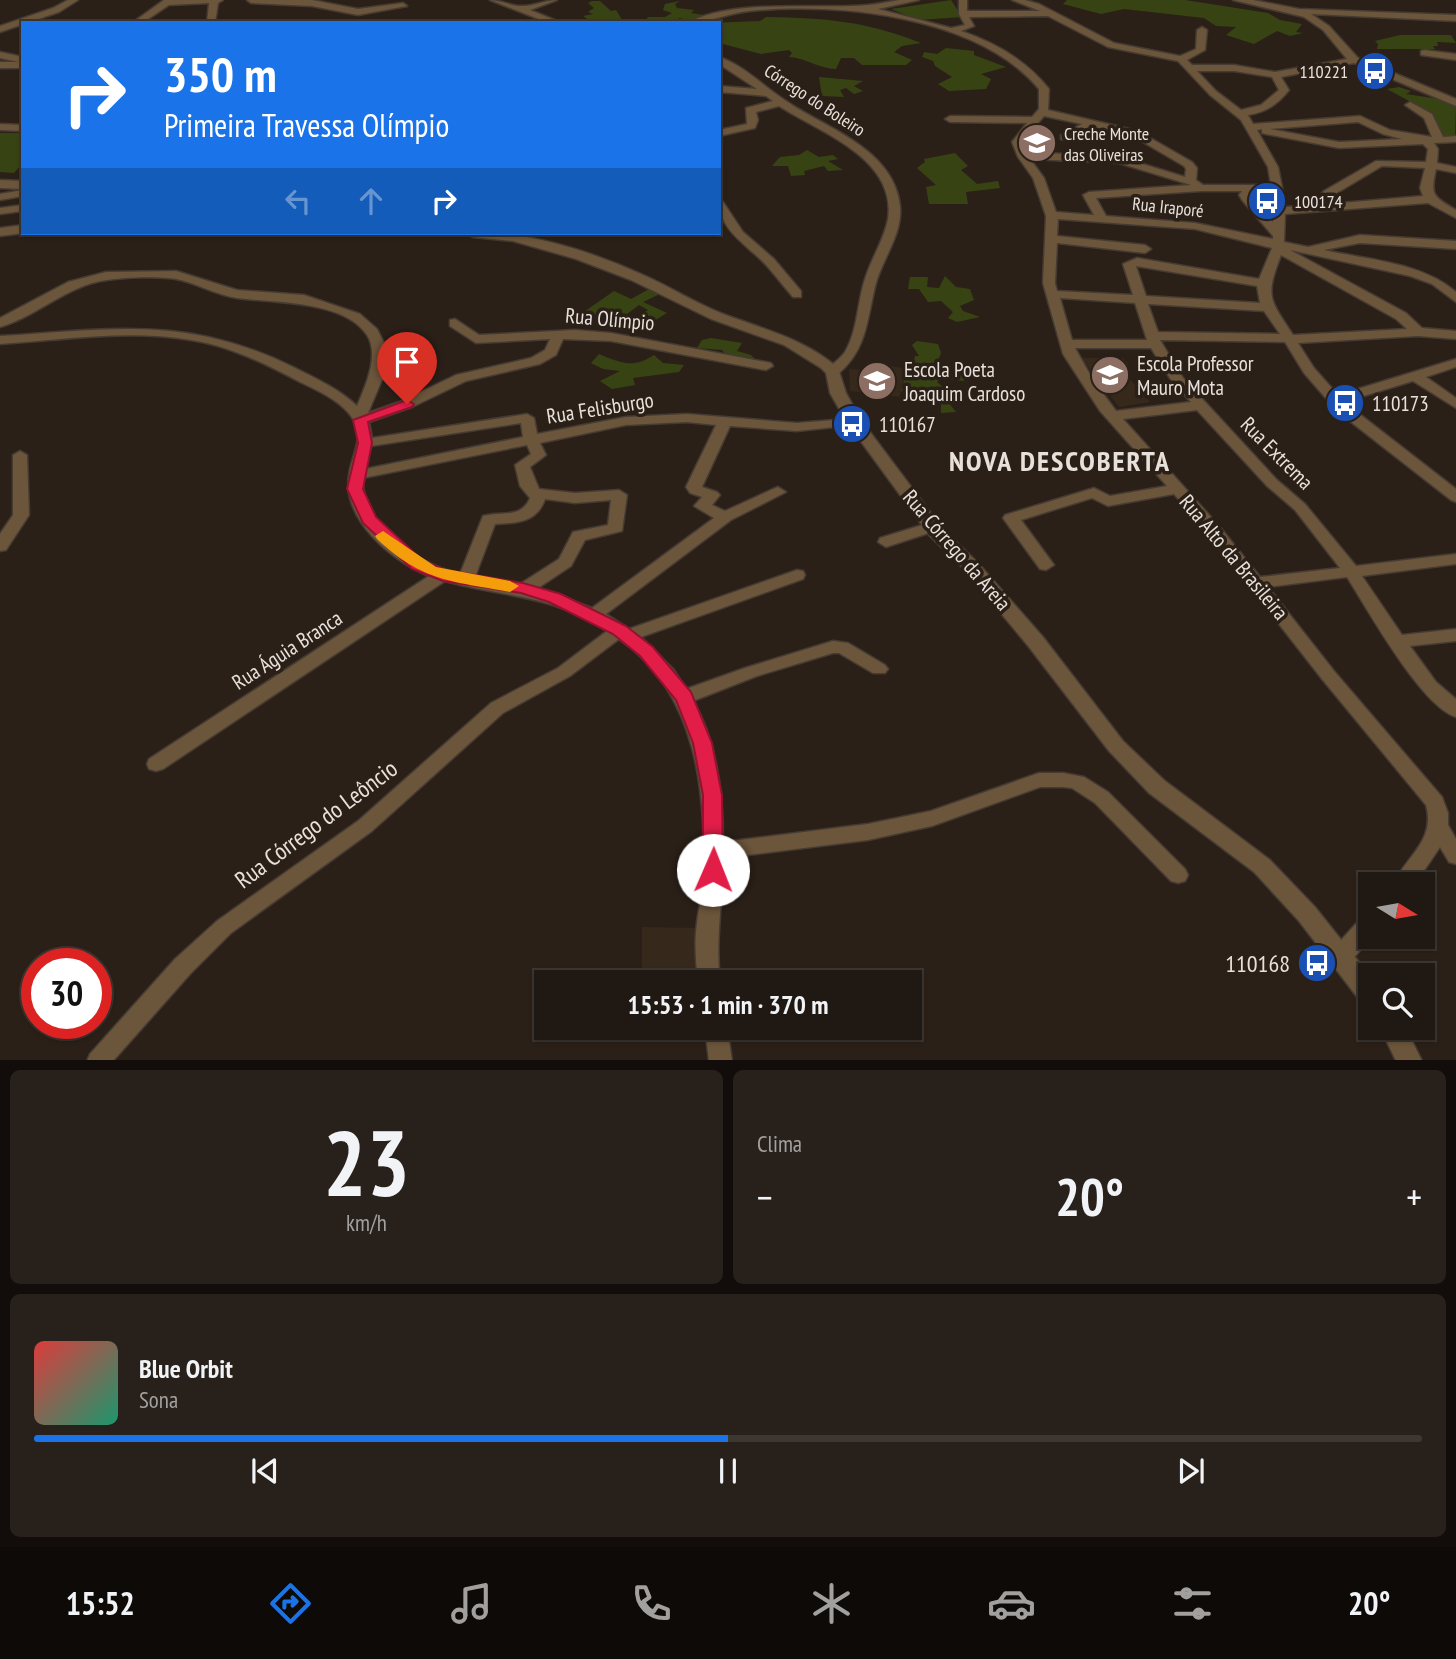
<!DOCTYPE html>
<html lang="pt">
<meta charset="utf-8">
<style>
body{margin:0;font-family:"PT Sans Narrow",sans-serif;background:#28211b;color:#f1f3f6;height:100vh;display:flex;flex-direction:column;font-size:26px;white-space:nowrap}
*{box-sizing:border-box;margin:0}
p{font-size:23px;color:#a2a09f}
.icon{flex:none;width:38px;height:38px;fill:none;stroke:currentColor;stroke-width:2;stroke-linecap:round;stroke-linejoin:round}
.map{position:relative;height:1060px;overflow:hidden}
.side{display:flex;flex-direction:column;gap:10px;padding:10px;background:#120d0a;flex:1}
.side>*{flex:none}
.hud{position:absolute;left:21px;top:21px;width:700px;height:214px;border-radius:0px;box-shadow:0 2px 5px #0004,0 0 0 2px #3d3732;background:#1a73e8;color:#fff;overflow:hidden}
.needle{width:46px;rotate:101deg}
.controls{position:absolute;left:1358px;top:872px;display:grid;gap:14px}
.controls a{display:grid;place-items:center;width:77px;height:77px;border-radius:0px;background:#201812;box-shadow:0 2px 5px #0004,0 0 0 2px #3d3732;font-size:35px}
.speed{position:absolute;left:21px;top:948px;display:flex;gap:14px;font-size:35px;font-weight:700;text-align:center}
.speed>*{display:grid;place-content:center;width:91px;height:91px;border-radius:50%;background:#201812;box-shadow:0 2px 5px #0004,0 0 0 2px #3d3732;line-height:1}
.speed .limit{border:10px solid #d22;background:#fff;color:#111}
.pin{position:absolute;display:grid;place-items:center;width:60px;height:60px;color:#fff;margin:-72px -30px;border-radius:50% 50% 50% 0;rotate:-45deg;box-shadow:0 0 7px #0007}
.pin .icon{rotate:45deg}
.me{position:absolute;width:77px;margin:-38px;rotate:1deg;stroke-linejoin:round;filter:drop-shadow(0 0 5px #0008)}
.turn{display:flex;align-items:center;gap:24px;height:147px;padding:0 28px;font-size:32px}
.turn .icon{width:91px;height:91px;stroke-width:2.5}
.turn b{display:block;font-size:49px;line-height:60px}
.lanes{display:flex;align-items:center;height:66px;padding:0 28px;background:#0003;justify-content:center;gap:35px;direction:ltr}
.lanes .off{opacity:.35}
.big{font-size:52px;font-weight:600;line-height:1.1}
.side .widget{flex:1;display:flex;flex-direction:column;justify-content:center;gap:10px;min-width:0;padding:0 24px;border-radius:10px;background:#28211b}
.side .dial{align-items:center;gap:0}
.dial b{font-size:91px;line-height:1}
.song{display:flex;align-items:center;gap:21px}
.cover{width:84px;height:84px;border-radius:10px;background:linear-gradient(135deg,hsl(0 70% 55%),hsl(160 70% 35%))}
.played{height:7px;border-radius:4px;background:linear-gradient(90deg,#1a73e8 50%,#3d3732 50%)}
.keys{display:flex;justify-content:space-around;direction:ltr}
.heat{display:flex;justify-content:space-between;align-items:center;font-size:38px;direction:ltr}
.side .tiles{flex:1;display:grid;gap:10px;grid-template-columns:1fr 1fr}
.widget:last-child{grid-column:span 2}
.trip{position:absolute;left:534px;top:970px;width:388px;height:70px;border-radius:0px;background:#201812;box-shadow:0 2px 5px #0004,0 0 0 2px #3d3732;font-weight:600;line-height:70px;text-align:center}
.menu{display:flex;height:112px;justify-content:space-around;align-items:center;background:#0d0a07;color:#a2a09f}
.menu .icon{width:49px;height:49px}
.menu .on{color:#1a73e8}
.menu b{font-size:32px;color:#f1f3f6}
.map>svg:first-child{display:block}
</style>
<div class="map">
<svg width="1456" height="1061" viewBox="0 0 1456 1061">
<rect width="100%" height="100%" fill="#2a2018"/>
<g fill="#36281b">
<polygon points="1081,358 1123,358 1129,365 1119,367 1150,402 1119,407"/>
<polygon points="867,362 908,369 899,397 850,391 849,369 864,370"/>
<polygon points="642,927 698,928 701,982 642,982"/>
</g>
<g fill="#384314">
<polygon points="951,0 962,17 919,20 891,9"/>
<polygon points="1067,0 1185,0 1268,13 1280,20 1302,24 1296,32 1303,33 1290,36 1277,31 1254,44 1226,35 1236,27 1216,26 1204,18 1124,9 1101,14 1063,4"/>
<polygon points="592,1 600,1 611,11 616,10 624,23 591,23 596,19 589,20 583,16 593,14 588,12 594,8 588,3"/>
<polygon points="680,1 675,4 677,8 694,10 691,13 704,15 692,21 679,18 679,23 644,23 648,17 665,17 672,13 663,10 665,4"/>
<path d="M766,17c60,1 99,4 155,26l-19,3 -8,6 18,8 -6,5h-44l-8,-7h-13l-5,11c-16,0 -30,-11 -47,-12l3,-4 -3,-3 -28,4 -42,-11v-20h-10l51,-2z"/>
<polygon points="1400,35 1451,35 1456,43 1437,42 1438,46 1433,46 1435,49 1377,49 1378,44 1375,41"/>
<polygon points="946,48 974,51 974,55 1006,67 981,74 991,79 986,89 949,91 938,84 952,77 935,66 933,61 922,57 924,52 937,54"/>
<polygon points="819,77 863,81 854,86 863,91 854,94 846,88 840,90 844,97 822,96"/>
<polygon points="1399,87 1411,91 1406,94 1446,100 1456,106 1455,138 1445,138 1431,113 1387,89"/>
<polygon points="0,133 23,133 23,163 14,173 0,172"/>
<polygon points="807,150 819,157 833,155 838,159 828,161 843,170 828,171 824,166 804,171 805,175 791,176 788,166 772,166 780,157 799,155"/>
<polygon points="955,153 968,166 961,170 977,184 998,181 1000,188 966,192 968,204 929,204 926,187 936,185 917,168 925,162 924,159"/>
<polygon points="945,276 956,287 970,289 974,300 960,306 963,311 980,317 957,322 948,318 953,312 941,301 928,302 919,289 908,289 910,277 928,277 927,287 939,288"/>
<polygon points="651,288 662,293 643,302 667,313 652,322 640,315 648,310 639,305 627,314 616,312 596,322 578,316 614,291 631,299"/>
<polygon points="711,338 742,343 737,351 751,355 756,360 728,357 722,350 697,348 702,340"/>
<polygon points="917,341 938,344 941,353 938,361 941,369 968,376 963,381 942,378 937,382 945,389 940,392 956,412 941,413 941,404 931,398 927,387 912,394 901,391 908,369 913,366 915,356 919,356 912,345"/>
<path d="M599,354c22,9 34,15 55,1l9,8 21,2 -5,7 -46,6 2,7 -23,4 -12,-8 20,-10 -17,-2 -12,-6z"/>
</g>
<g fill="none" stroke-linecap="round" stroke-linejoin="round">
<g stroke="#453b33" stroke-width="3">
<g id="minor">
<polygon points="68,0 78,0 59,12 0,32 0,26 53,8"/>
<polygon points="164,0 223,0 218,3 215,23 207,23 209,3 169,5 142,23 132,23"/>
<polygon points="247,0 312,0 358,9 403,3 407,6 358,15 312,6 251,3"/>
<path d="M490,0c11,0 23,7 33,6 12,0 22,-6 34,-6l-27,10 32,13h-13z"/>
<path d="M899,0h20l-41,9 73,19 14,-3 -6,-11v-14h8v11h73l-28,-11h13l14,4 75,39 66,13 16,-7 1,-19 5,-3 5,3 -2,20 -18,10 5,5h42l41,7 72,-13 -24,-29 -19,-13 -71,-17h20l46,9 157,6v6l-145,-7 18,12 29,32 98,41v7l-102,-43 -73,14 8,13c-12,15 -23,22 -41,25l5,9 107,-8 30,14 42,7 -8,-19 -19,-13 5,-3 22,12 11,23 13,-1v6l-22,1 4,6 -1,14 19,4v6l-20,-4c-6,27 -3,27 20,41v8l-28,-15 -143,11 -1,28 24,5 52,-12 96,6v8l-96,-6 -36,7c44,10 97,12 132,42v10l-24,-18 -22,-8 -120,-26 116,63 16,15 34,3v8l-38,-3 -120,7 16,25 24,27 118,-36v8l-30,10 30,21v10l-43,-27 -69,21 112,87v13l-5,-2 -114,-89 -33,-38 -19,-31 -125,-2 23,38 94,102 28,24 51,62 100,-12v10l-94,12 40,59 54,-6v12l-46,5 26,36 20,17v18c-35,-11 -88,-107 -109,-140l-79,10 66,84 108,126 6,16v12l8,14v25l-7,-2 -9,-15 -25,37h-22c14,-28 43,-44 33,-79l-104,-126 -115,-147 -33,-38 -66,12 -16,-8 -71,22 33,45 -8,5 -6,-1 -37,-51 2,-3 89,-27 16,8 57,-10 -67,-75 -37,-57 -20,-71 3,-67 -13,-38 -15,-21 -6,-15 15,-19 -77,-1 -5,-3 5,-3 82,1 7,-8v-20c-61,-73 -200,-87 -289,-78 -22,2 -42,12 -63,12 43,-23 114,-15 164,-17 16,0 32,-3 48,-6zM1048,16l60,31 70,14 32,34 31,25 27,47 3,18h-68l-7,-5 1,-12 -5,-6 -54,-31 -90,-21 1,-21c-23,-29 -53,-46 -88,-58l13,-5 -5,-9zM1197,71h37l38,6 7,13 -18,15 -20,5 -25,-19zM1044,116l38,8 -21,11v4l4,1 28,-13 38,8 53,31 2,3 -1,8 -65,-20 -94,-5 -4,-10zM1358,122l25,12 19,5 -63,3 -69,-13zM1262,129v4l4,1 73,14 84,-4 5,5 -2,13 -50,-1 -52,30 -2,2 8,11 -44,3 -8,-40 -21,-37zM1030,159l89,4 72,22 -102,7 -6,3 11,20 -38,-3 -12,-34zM1382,166l43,2 -5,20 3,8 -82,7 -6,-9zM1201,191h41l-3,4 3,5 31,36v3l-78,-16 -89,-7 -10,-18zM1254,191h18l1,31 -20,-24 -2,-3zM1058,219l137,10 77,19 -13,31 -122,-21 -14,6 10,31 -76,-4 -2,-8 2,-40 88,10 6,-4 -6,-4 -88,-9zM1281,255l115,64 11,10 -114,6c-24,-37 -28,-38 -12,-80zM1136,266l121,20 3,17 -114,-7zM1060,298l75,5 12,37h-75zM1148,304l116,7 16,23 -122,-2zM1075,348h76l22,35 18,19 -75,9 -23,-31zM1197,410l70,76 28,24 45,58 -80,9 -41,-51 -96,-107z"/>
<polygon points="1424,50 1456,54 1456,60 1421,55 1421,51"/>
<polygon points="0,52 23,57 23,63 0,58"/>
<path d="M719,57c26,9 45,30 67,44 41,28 108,48 114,105 3,27 -17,52 -24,77 -9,34 -8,66 -38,91h-10l-2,-3c6,-7 14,-12 19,-19 13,-22 12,-49 20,-73 6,-20 19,-39 23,-60 9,-61 -69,-87 -109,-113l-23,6 2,8 -3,8 -36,8v-6l28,-6 -1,-16 27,-7 -7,-5 -47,-4v-6l38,3 -38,-25z"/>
<polygon points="0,124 23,125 23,131 0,130"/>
<polygon points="23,190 23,196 0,200 0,194"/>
<path d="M719,201l4,1 20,30 31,27 27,32v6h-8c-9,-10 -17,-21 -26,-31 -18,-20 -48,-35 -48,-65z"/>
<polygon points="23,205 23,211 0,214 0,208"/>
<path d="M176,271l61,19 67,5 56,19 17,15 7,14v32l-16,38 34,-12 54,-26 75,-17 14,-8 5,-11 -74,4 -26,-17v-6l5,-1 24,16 96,-5 36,3 160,30 2,3 -7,4 -155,-29 -48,-2 -7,16 -16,9 -74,17 -54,26 -43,15 3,16 155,-24 7,4 3,16 89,-17 61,-3 110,9 62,-5 2,3 -2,3 -5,1 -57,6 -67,-5 -28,61 15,5 3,3 -8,10 13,6 48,-22 5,-2 8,5 -55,28 -125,94 23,15 168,-59 6,1 2,4 -2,4 -162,58 33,33 12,19 59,-21 88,-27 15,2 37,22 3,4 -3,4h-12l-34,-20h-6l-76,23 -64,25c24,40 30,95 30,141l145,-18 63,-13 108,-38h24l21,4 24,15 77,77 3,6 -3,6 -7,2 -7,-2 -76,-78 -23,-15 -9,-1h-23l-108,39 -64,14 -145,18c0,44 -8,79 -3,124h-22c-2,-20 -4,-39 -1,-59 1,-12 5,-25 6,-37 4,-88 -4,-193 -84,-247l-49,37 -67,37 -131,118 -141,102 -40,40 -78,88h-26l3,-7 85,-95 42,-38 141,-100 133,-118 67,-35 49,-37c-52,-36 -104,-34 -162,-50l-282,188 -7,2 -7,-2 -2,-5 2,-5 280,-183c-37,-15 -87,-56 -80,-101 2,-18 14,-34 6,-52 -9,-20 -36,-32 -55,-41 -34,-18 -70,-36 -109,-42 -63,-11 -128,0 -191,4v-8c113,-7 186,-21 293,31 22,11 46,22 64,39 8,-19 23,-51 10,-71 -23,-35 -94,-32 -130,-37 -21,-3 -40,-15 -61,-19 -17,-3 -51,-2 -69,1 -40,5 -69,36 -107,47v-9l68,-36 38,-10zM687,422l29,3 -30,62 4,6 12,4 -8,9 20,12 -122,90 -54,-20 33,-22 14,-26 37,-9 5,-36 -8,-5 -44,3 -36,-4 -9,-22 16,-12 -6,-12 86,-18zM521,423l2,14 -158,32 6,-23zM527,445l4,9 -16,11 5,21 10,12c-9,21 -28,13 -47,18l-23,58c-43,-10 -99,-47 -97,-96zM545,499l30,4 36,-3 -3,25 -35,7 -14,27 -39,25 -45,-7 20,-53c21,-1 42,-1 50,-25z"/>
<polygon points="20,451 27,455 29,515 6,550 0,551 0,534 13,515 13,455"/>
<polygon points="932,522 940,527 938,530 886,547 878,542 880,538"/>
<path d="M1370,913l1,23c-10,12 -20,33 -38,27l-3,-7 3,-7 30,-33z"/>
<polygon points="705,1027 727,1027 732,1061 709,1061"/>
</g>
</g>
<g stroke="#453b33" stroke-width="3">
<g id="tertiary">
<rect x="0" y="62" width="23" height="6"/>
<polygon points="0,180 23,181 23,189 0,188"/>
<polygon points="23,225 24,233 0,236 0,228"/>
<path d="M466,233c60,-3 121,17 175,41 28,12 54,29 82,40 40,15 82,25 115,54l8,25 15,27 81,108 35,34 66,75 80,104 42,40 105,79 45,47 55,69v29l-9,-3 -62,-81 -45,-49 -105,-79 -40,-42 -80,-104 -64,-77 -35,-34 -84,-115 -16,-28 -4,-20 -5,-5 -37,-23 -73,-26 -80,-39 -55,-21 -63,-18 -40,-4z"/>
<polygon points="1380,1027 1405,1027 1422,1061 1396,1061"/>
</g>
</g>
<use href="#minor" fill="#6b553b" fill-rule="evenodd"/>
<use href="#tertiary" fill="#6b553b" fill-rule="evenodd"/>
</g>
<polygon fill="#e11d48" stroke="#92132f" stroke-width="2" points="407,400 414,404 412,407 368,422 372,443 363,489 376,517 423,561 446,570 523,583 561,594 626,626 653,647 691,692 712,743 722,795 723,870 720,876 706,876 703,870 703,795 693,743 676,700 640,656 613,634 549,602 521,593 443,581 412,569 363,523 347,489 358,443 353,420"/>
<path fill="#f59e0b" d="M383,531l53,36 74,14 9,5 -9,6c-58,-11 -87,-10 -133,-53l-2,-3z"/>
<defs>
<g id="bus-disc" transform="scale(2.0125)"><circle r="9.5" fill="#1a4fb4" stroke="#2a2018"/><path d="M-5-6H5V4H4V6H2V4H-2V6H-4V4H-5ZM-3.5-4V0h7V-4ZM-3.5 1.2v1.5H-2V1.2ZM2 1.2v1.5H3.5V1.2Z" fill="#fff"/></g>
<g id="school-disc" transform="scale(2.0125)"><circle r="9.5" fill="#8d6e63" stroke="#2a2018"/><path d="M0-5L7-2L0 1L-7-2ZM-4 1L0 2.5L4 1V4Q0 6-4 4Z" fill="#fff"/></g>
</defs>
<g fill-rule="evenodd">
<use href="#bus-disc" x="1375" y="71"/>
<use href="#school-disc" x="1037" y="143"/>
<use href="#bus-disc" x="1267" y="201"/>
<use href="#school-disc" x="1110" y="375"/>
<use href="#school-disc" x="877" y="381"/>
<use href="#bus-disc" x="1345" y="403"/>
<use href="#bus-disc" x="852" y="424"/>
<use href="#bus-disc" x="1317" y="963"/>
</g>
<g text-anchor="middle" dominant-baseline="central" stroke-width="7" stroke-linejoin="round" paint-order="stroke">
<g font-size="18" fill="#e8e1db" stroke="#2a2018" text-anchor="start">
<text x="1348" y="71" text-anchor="end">110221</text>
<text x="1064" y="133">Creche Monte<tspan x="1064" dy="21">das Oliveiras</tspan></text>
<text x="1294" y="201">100174</text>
</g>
<g font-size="18" fill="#e8e1db" stroke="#2a2018">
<text transform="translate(815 100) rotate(33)">Córrego do Boleiro</text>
<text transform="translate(1168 207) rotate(6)">Rua Iraporé</text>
</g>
<g font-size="21" fill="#e8e1db" stroke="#2a2018">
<text transform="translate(610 319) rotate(5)">Rua Olímpio</text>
<text transform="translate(600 408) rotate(-9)">Rua Felisburgo</text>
<text transform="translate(1277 453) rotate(45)">Rua Extrema</text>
<text transform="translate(957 550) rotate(49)">Rua Córrego da Areia</text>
<text transform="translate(1234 557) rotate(50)">Rua Alto da Brasileira</text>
<text transform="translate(287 650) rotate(-33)">Rua Águia Branca</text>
</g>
<g font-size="21" fill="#e8e1db" stroke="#2a2018" text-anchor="start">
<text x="1137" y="363">Escola Professor<tspan x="1137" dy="24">Mauro Mota</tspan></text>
<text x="904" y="369">Escola Poeta<tspan x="904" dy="24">Joaquim Cardoso</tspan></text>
<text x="1372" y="403">110173</text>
<text x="879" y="424">110167</text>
</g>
<g font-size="24" fill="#e8e1db" stroke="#2a2018">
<text transform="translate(316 824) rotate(-37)">Rua Córrego do Leôncio</text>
</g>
<g font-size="24" fill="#e8e1db" stroke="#2a2018" text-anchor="end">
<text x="1290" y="963">110168</text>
</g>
<g font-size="28" font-weight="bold" letter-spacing="2" fill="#e8e1db" stroke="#2a2018">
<text x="1060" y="460">NOVA DESCOBERTA</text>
</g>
</g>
</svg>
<div class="controls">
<a><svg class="needle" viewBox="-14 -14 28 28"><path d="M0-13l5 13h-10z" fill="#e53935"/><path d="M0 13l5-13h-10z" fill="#a2a09f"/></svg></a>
<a><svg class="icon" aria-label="search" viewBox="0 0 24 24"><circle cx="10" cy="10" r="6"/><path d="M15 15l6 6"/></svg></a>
</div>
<div class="speed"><div class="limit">30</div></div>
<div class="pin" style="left:407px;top:404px;background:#d93025"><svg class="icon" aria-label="arrive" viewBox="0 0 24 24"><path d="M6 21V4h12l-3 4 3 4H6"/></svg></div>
<svg class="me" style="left:713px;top:870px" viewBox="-20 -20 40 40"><circle r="19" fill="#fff"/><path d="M0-13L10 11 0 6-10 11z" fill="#e11d48"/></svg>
<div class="trip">15:53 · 1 min · 370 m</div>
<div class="hud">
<div class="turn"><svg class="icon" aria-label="right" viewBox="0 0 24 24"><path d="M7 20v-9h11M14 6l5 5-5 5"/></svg><div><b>350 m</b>Primeira Travessa Olímpio</div></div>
<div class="lanes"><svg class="icon off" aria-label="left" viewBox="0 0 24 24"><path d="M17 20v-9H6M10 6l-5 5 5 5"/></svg><svg class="icon off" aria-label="ahead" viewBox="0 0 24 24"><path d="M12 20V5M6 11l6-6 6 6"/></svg><svg class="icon" aria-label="right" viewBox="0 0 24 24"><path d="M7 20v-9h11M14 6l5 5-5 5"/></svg></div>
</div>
</div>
<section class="side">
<div class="tiles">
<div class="widget dial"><b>23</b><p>km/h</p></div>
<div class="widget"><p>Clima</p>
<div class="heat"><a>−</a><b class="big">20°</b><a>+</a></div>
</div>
<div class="widget">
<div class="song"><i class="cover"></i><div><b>Blue Orbit</b><p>Sona</p></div></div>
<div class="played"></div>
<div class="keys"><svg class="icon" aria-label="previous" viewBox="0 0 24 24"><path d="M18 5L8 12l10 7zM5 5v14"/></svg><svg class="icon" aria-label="pause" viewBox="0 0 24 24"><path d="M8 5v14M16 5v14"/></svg><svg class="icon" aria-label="next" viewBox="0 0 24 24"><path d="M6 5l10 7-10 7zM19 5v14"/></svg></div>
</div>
</div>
</section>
<nav class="menu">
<b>15:52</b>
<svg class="icon on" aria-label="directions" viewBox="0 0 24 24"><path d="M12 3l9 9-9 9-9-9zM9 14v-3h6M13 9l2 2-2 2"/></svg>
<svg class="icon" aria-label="music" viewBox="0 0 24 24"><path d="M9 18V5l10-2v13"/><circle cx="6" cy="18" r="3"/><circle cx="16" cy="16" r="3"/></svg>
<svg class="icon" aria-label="phone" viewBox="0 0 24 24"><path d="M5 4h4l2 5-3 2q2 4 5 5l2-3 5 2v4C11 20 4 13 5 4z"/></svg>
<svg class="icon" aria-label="climate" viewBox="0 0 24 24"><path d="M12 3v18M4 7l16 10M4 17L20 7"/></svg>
<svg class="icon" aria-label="car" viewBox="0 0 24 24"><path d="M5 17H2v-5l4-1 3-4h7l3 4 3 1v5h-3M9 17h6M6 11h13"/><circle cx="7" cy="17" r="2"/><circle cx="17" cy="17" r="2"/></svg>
<svg class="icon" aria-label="filters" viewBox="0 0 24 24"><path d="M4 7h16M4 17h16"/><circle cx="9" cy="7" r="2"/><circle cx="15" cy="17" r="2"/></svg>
<b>20°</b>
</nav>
